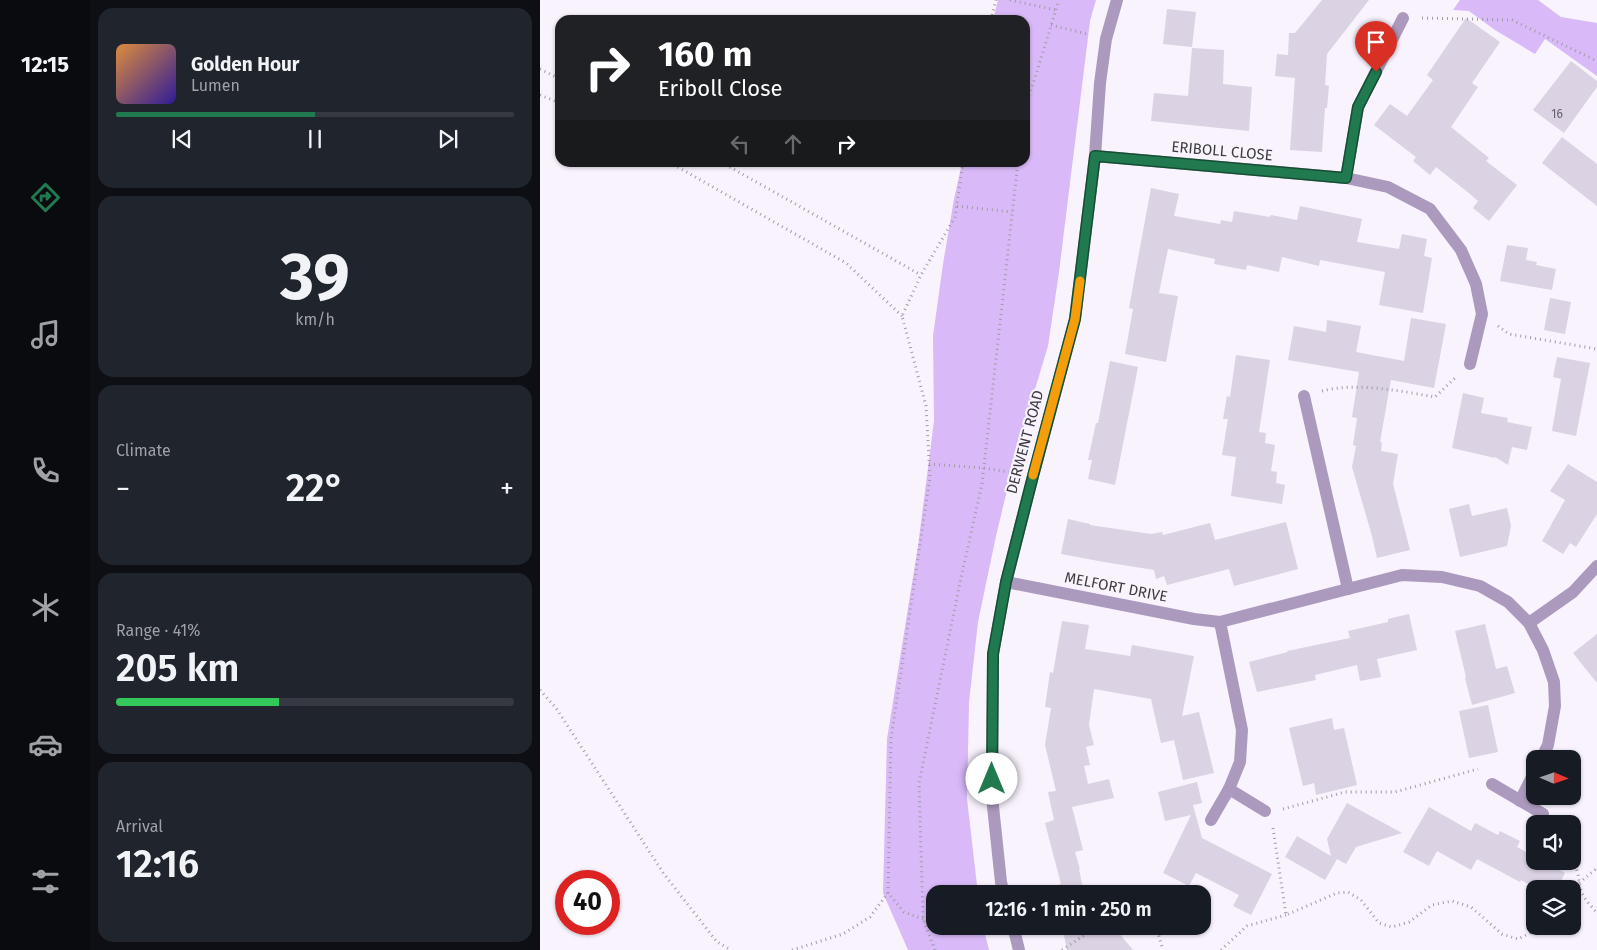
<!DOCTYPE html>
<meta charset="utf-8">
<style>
body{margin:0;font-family:"Fira Sans",sans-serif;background:#20242c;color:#f1f3f6;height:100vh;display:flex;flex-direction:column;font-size:19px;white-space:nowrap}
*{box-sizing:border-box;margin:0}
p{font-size:16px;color:#9ea1a6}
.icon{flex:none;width:28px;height:28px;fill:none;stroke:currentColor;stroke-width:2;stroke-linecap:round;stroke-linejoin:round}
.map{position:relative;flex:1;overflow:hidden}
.details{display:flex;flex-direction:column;gap:8px;padding:8px;background:#0d0f14;width:450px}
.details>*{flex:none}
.banner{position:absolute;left:15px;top:15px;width:475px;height:152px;border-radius:15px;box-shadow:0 1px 4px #0004;background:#202124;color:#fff;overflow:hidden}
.needle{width:32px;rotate:92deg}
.tools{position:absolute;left:986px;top:750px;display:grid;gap:10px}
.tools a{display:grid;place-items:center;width:55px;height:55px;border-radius:10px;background:#171b24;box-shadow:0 1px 4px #0004;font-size:25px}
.speed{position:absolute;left:15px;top:870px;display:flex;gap:10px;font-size:25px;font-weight:700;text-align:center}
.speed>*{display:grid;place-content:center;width:65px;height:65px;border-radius:50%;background:#171b24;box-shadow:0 1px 4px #0004;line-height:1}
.speed .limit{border:8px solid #d22;background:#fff;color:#111}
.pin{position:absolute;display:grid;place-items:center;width:42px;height:42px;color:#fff;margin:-51px -21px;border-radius:50% 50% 50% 0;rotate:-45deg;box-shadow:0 0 5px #0007}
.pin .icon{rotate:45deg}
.me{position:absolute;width:55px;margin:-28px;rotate:0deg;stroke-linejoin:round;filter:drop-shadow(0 0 4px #0008)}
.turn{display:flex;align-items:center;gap:18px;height:105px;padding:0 20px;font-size:22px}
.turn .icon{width:65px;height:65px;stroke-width:2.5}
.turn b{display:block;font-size:35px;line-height:42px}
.lanes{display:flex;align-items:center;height:48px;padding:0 20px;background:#0003;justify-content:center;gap:25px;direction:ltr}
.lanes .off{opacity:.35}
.big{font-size:38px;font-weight:600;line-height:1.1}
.details .card{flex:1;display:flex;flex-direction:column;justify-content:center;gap:8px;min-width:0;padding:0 18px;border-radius:15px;background:#20242c}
.details .dial{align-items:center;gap:0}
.dial b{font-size:65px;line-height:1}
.song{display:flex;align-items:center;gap:15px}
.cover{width:60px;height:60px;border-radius:8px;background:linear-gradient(135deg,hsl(30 70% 55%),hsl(250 70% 35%))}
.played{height:5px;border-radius:2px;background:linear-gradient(90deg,#217a4f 50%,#363941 50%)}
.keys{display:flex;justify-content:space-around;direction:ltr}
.heat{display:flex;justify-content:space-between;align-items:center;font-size:28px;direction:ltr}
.charge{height:8px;border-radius:4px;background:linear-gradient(90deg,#34c759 41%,#363941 0)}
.trip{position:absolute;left:386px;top:885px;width:285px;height:50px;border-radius:15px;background:#171b24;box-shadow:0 1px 4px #0004;font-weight:600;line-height:50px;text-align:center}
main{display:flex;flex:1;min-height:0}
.menu{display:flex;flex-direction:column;width:90px;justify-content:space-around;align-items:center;background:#090b0e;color:#9ea1a6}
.menu .icon{width:35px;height:35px}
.menu .selected{color:#217a4f}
.menu b{font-size:22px;color:#f1f3f6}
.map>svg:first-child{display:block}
</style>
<main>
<nav class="menu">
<b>12:15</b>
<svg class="icon selected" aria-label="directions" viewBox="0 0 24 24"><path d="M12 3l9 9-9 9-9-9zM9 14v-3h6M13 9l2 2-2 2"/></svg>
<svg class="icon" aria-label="music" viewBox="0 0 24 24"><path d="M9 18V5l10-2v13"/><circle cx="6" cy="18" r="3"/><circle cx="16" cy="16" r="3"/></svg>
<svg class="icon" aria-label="phone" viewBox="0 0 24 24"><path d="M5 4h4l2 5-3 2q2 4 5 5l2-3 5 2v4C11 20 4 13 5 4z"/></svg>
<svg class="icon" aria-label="climate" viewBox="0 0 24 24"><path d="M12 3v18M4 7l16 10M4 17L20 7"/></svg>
<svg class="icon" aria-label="car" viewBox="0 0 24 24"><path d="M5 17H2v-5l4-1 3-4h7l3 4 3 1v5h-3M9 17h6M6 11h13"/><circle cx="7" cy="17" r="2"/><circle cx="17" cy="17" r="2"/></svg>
<svg class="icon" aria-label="filters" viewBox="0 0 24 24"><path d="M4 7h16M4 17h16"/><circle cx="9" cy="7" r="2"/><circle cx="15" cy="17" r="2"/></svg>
</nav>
<section class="details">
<div class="card">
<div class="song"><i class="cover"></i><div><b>Golden Hour</b><p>Lumen</p></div></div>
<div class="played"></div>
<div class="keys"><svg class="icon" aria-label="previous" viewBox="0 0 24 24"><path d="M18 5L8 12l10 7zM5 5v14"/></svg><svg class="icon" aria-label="pause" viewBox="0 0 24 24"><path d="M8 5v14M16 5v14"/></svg><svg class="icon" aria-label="next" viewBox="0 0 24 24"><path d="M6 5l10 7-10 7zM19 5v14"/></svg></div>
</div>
<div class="card dial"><b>39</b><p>km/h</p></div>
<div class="card"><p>Climate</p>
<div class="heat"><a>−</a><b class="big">22°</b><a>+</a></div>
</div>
<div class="card"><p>Range · 41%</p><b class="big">205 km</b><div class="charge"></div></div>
<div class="card"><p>Arrival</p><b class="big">12:16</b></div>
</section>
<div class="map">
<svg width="1057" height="950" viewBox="0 0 1057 950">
<rect width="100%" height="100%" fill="#f8f3fd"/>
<g fill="#d9b9f8">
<polygon points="458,0 556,0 550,21 519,272 508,346 477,449 456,536 438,622 429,702 427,799 438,894 395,894 395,926 443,926 449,950 368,950 343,893 347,739 378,546 394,421 393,336 403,264 414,199 422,163 485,162 485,20 453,20"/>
<polygon points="920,0 998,0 1021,17 1057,23 1057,76 1005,39 995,54 955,30 929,11 913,10"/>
</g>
<g fill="#dbd2e4">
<polygon points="782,0 829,0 787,54 785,85 789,86 787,108 785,108 782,152 750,150 755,78 735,76 737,54 748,55 749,33 755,33"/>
<polygon points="627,9 656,12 652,47 623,44"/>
<polygon points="926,18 960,42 932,83 938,87 911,127 949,158 946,161 977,185 949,221 933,208 938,201 930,194 896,167 890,175 873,161 876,157 834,125 850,104 867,116 893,80 887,75"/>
<polygon points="652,48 684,50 683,84 712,87 709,131 611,121 614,93 648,96"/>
<polygon points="1031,61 1057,81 1057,87 1024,133 993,110"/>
<polygon points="1022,137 1057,164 1057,206 1002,163"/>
<polygon points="611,188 639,194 634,216 680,224 681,220 692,222 694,211 730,217 731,215 757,220 760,206 822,219 817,242 859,249 862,234 887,239 884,256 892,258 883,313 839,305 845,272 780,260 779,266 742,257 739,272 707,265 706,270 674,264 675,259 628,249 619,293 638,296 626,362 585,354 593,309 589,308 594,280"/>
<polygon points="967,245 988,248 986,260 997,262 996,265 1016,269 1012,290 960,281"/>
<polygon points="1010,298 1031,302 1025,334 1004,330"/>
<polygon points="871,318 906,324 894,388 851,380 840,442 842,442 841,451 858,454 853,484 870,550 837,558 832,536 812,467 816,446 813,445 817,418 812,417 819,372 748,360 754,326 786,332 787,320 821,326 816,352 864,361"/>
<polygon points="696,355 730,360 719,432 726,433 725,443 735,445 731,471 737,472 736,483 745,485 742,504 691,496 696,457 682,455 688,419 683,419 687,396 690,397"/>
<polygon points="1017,357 1050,363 1036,436 1012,431 1021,379 1013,377"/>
<polygon points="570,361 598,367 575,485 548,479 552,460 548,460 556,423 558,423"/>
<polygon points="923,393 944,398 941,413 968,418 967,422 992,427 987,450 972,447 968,465 955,457 955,458 912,448"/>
<polygon points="1028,464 1057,482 1057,514 1036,547 1030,543 1023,554 1002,541 1025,500 1010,491"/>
<polygon points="929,504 932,516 967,508 971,526 967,546 920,557 909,509"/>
<polygon points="528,519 550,524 550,525 611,534 622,532 623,535 670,523 675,540 746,522 758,569 694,586 689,569 627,585 624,576 616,579 614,570 564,562 521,554"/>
<polygon points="869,614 877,650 837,659 841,677 820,681 817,665 775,675 776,680 717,692 709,662 748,652 747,651 810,638 808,631 848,622 848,619"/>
<polygon points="522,621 549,625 545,649 590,656 592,645 654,656 642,716 659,712 674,773 643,780 634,740 621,743 611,699 554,689 549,725 554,745 546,747 550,765 544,766 548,784 569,779 574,798 532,807 543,850 535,852 540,869 539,869 544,894 520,894 518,885 521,884 505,823 514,820 508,792 516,791 505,745 511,708 505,707 510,672 513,673"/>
<polygon points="945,624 956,669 967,666 975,693 932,705 925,678 926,677 915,631"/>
<polygon points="1057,634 1057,683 1033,653"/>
<polygon points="948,705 958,752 929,758 919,711"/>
<polygon points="792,718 794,730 804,728 817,785 776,795 774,783 763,786 749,728"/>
<polygon points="657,782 662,803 653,805 662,838 732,874 711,915 693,906 699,895 656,873 649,886 623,873 651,815 625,821 618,792"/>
<polygon points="807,803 862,833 816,847 806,864 797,859 785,880 745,857 757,836 791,856 787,839"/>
<polygon points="889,807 931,831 935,823 958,835 960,831 980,841 977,847 995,857 995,861 1003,861 1025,873 1017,889 996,889 981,880 980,882 937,859 931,870 897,851 889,866 863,852"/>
<polygon points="522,926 573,926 593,950 527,950"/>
</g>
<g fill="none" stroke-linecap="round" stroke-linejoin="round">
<g stroke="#a09ca4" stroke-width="3" stroke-dasharray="1 4" stroke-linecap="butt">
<polyline points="470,0 516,10"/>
<polyline points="882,18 972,20 1057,61"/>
<polyline points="451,20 456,0"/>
<polyline points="511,25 547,34"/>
<polyline points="0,69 20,79"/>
<polyline points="0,95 20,103"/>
<polyline points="485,110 519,0"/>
<polyline points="129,162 306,263 362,316"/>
<polyline points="181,162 381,275"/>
<polyline points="417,206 472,212"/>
<polyline points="958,326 969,334 1057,349"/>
<path d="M782,391c35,-9 78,0 113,6l21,-20"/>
<polyline points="389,464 444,468 475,473"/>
<polyline points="0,690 16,708 124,874 177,942 191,950"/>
<polyline points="743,809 805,792 855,792 938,769"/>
<polyline points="733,828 746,915 797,893 808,892 821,900 839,923 852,927 869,922 892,905 912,901 931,907 962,934 978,939 990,933 995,925"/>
<path d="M1032,861c9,13 5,19 10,32 3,7 10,14 15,20"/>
<polyline points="1032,896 1039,883 1057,868"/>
<polyline points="383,919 364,912 348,893 351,739 390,477 386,406 362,316 381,275 415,217 423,162"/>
<polyline points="616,926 623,950"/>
<polyline points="252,950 303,934 330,917 348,893"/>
<polyline points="395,950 383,919 379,783 421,578 442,484 478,162"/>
<polyline points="522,950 558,926"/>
<polyline points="681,950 707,926 746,915"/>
</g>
<g stroke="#ac9abe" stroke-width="12">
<polyline points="555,156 806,178 848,187 890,209 921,250 936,284 942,314 930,364"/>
<polyline points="806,178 818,107 863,18"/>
<polyline points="764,396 808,589"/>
<polyline points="466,582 654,619 680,622 862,575 902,577 940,586 968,602 989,623 1003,650 1014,682 1015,706 1008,745 1001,759"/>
<polyline points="989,623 1033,592 1057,566"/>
<polyline points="952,784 1003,814"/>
<polyline points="689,789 725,811"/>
<polyline points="980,801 995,771"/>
<polyline points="671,820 689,789 700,762 702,730 680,622"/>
<polyline points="464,894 461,882 452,797 453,654 466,582 493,476 535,319 555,156 560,83 566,39 577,0"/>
<polyline points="473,926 479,950"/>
</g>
</g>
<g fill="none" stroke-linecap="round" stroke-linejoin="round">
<g stroke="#154f33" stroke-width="12">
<polyline id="route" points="452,779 453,654 466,582 493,476 535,319 555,156 806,178 818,107 836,72"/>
</g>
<use href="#route" stroke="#217a4f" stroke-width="9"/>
<polyline stroke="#f59e0b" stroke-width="9" points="493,475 535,319 540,281"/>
</g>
<g text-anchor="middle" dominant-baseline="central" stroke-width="4.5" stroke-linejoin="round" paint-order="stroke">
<g font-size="12" fill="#66616a">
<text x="1017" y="114">16</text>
</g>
<g font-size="15" fill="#3f3b42" stroke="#f8f3fd">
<text transform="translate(682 151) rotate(5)">ERIBOLL CLOSE</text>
<text transform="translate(485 442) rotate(-75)">DERWENT ROAD</text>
<text transform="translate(576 587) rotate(11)">MELFORT DRIVE</text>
</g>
</g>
</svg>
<div class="tools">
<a><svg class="needle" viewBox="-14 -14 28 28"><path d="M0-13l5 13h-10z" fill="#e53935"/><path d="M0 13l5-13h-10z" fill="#9ea1a6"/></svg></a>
<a><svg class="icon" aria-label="sound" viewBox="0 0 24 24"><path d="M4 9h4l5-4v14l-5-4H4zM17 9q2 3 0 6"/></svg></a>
<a><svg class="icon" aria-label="layers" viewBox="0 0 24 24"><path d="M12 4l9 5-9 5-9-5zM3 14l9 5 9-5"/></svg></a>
</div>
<div class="speed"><div class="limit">40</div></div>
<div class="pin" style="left:836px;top:72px;background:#d93025"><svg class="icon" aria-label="arrive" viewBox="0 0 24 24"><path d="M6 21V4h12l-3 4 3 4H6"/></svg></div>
<svg class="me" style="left:452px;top:779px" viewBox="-20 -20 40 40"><circle r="19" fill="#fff"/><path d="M0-13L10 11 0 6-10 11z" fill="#217a4f"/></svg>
<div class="trip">12:16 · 1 min · 250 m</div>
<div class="banner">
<div class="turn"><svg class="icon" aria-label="right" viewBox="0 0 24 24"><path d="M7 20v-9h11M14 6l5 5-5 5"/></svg><div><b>160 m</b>Eriboll Close</div></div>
<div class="lanes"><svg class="icon off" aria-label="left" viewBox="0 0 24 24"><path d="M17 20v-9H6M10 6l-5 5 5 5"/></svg><svg class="icon off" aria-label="ahead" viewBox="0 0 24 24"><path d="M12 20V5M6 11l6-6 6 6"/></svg><svg class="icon" aria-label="right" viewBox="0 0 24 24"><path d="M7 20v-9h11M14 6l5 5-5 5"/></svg></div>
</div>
</div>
</main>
